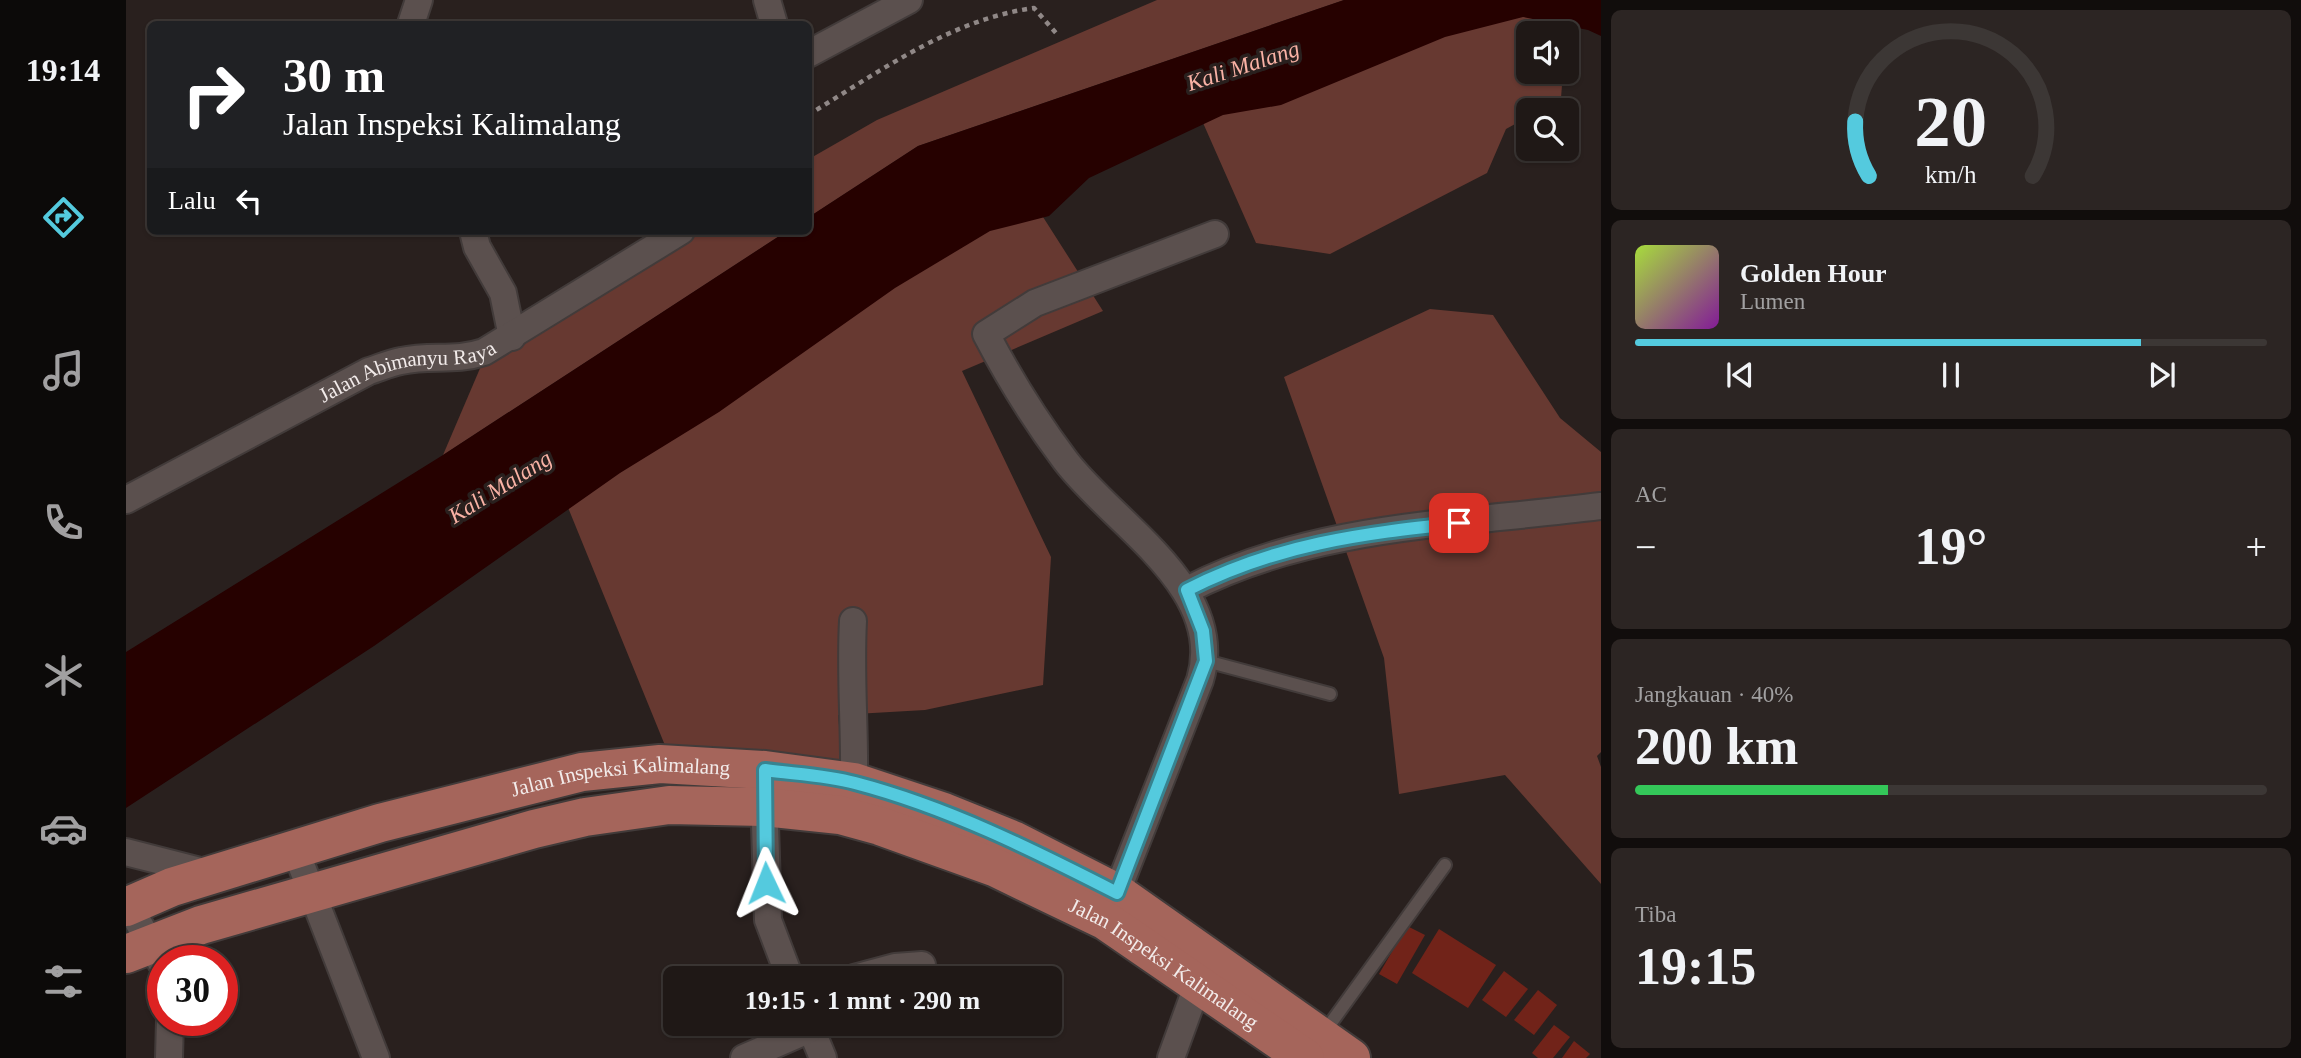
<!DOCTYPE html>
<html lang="id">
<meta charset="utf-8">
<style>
body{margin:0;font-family:Georgia,serif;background:#2c2523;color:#f1f3f6;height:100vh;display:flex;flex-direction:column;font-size:26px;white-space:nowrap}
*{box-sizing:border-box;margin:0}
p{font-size:23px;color:#a1a0a1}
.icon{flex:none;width:38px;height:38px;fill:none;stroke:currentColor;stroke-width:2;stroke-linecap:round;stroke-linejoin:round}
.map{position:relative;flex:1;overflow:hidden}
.sheet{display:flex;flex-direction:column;gap:10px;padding:10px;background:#110d0c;width:700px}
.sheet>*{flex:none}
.guide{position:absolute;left:21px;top:21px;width:665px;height:214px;border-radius:10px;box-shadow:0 2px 5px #0004,0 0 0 2px #3c3735;background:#202124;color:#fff;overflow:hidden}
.tools{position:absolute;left:1390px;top:21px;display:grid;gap:14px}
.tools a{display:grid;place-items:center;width:63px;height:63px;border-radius:10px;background:#1f1816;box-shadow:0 2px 5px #0004,0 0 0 2px #3c3735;font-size:35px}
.speed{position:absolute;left:21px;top:945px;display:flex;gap:14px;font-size:35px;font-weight:700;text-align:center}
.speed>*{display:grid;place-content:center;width:91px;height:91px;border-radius:50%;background:#1f1816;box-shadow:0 2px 5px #0004,0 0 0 2px #3c3735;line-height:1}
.speed .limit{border:10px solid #d22;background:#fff;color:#111}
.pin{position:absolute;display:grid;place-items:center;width:60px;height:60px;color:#fff;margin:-30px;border-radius:14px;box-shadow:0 4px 10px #0006}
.me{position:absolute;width:77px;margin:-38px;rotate:358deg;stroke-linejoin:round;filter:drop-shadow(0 0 5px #0008)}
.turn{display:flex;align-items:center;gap:24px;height:147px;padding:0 21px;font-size:32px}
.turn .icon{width:91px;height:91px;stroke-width:2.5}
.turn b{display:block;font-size:49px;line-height:60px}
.then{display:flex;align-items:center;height:66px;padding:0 21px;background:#0003;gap:14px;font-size:26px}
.big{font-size:52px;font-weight:700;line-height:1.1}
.sheet .tile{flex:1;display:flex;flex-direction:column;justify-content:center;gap:10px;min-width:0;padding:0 24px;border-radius:10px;background:#2c2523}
.sheet .dial{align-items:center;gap:0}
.dial svg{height:182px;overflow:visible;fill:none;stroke:#3c3735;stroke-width:7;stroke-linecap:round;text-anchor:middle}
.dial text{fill:#f1f3f6;stroke:none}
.song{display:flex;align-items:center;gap:21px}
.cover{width:84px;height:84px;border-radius:10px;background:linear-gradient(135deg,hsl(80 70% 55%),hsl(290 70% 35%))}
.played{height:7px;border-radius:4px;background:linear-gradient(90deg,#54cade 80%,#3c3735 80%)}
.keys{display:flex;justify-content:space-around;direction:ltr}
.heat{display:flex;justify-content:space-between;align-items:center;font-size:38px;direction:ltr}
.charge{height:10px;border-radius:5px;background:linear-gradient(90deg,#34c759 40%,#3c3735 0)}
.trip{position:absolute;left:537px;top:966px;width:399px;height:70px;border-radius:10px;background:#1f1816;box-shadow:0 2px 5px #0004,0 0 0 2px #3c3735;font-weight:700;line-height:70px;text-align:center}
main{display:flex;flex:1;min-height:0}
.dock{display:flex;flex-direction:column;width:126px;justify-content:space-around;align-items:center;background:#0c0a09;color:#a1a0a1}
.dock .icon{width:49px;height:49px}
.dock .current{color:#54cade}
.dock b{font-size:32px;color:#f1f3f6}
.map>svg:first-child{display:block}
</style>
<main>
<nav class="dock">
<b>19:14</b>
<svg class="icon current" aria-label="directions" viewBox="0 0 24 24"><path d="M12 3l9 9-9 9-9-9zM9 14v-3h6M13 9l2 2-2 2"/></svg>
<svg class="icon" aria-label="music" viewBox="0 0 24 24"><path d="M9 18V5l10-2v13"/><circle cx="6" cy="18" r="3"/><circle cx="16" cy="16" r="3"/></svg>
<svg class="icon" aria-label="phone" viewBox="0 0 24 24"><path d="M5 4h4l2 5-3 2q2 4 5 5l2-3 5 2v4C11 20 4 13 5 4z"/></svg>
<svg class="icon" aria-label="climate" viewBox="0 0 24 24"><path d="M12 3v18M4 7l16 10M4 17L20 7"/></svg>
<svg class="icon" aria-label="car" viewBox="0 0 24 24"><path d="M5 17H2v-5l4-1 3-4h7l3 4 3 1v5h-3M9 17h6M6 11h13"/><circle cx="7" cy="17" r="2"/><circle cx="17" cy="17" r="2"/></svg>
<svg class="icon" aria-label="filters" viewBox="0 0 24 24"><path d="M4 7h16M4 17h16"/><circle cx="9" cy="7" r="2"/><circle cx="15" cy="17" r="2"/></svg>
</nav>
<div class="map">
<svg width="1475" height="1058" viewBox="0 0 1475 1058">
<rect width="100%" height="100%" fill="#29201e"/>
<g fill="#673931">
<polygon points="1031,0 1218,0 792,146 683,217 683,159 751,120"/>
<polygon points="1441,0 1439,33 1402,33 1402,72 1437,72 1435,98 1413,110 1402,110 1402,117 1380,129 1361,173 1204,254 1130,243 1059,82"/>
<polygon points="896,184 977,311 836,371 925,557 917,685 799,710 712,715 719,789 547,765 421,456"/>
<polygon points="559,231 661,231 317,455 364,345"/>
<polygon points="1304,309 1367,315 1434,418 1475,452 1475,752 1471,756 1475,767 1475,884 1379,775 1273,794 1258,658 1158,377"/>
</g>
<polygon fill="#260100" points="1218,0 1475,0 1475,36 1462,30 1397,17 1319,37 1155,105 1097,115 963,178 923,216 864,231 769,288 593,412 494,473 248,646 0,808 0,652 317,455 661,231 682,231 683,217 792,146"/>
<g fill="#712319">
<polygon points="1281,926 1299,935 1271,984 1253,974"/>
<polygon points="1313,929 1370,965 1342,1008 1286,973"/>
<polygon points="1378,971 1402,989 1380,1017 1356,1000"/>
<polygon points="1412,990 1431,1005 1408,1035 1388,1020"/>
<polygon points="1428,1025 1444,1037 1427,1058 1412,1058 1406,1053"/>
<polygon points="1448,1041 1464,1054 1460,1058 1436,1058"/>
</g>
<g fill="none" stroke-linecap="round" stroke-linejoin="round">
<g stroke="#423b3a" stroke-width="16">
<g id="service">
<polyline points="1080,661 1204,694"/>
<polyline points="1197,1034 1319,865"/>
</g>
</g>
<g stroke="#423b3a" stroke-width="30">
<g id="minor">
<polyline points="641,0 648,24"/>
<polyline points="285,24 293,0"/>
<polyline points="682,54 783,0"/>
<polyline points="347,231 351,247 377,293 386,337"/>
<path id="s1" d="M0,500l243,-129c10,-3 21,-8 32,-10 30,-7 53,1 83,-9l197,-121"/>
<path d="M1061,590c127,-66 274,-66 414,-84"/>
<path d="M727,621c-3,54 2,107 1,161"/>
<polyline points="638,793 642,920 664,978"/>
<polyline points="169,849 250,1058"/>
<polyline points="0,852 86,874"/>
<polyline points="3,906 37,966"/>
<path d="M985,907l89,-227c28,-92 -87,-156 -135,-220 -30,-40 -56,-82 -79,-126l49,-31 180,-69"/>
<polyline points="728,978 769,967 796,965"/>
<polyline points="683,1024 697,1058"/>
<polyline points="43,1058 44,1020"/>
<polyline points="618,1058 684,1029"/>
<polyline points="1045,1058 1077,970"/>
</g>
</g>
<g stroke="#423b3a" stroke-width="42">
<g id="primary">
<path id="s2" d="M0,907l46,-20 208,-64 202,-51 78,-8 105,6 89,12 90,30 69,28 104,53 234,165"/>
<path id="s3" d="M0,954l75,-29 333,-96 51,-12 84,-12 95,2 76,8 40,11 114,41 112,54 199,137"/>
</g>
</g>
<path stroke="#908887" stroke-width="4.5" stroke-dasharray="5 5" stroke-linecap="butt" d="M682,115c71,-43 143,-96 226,-107l22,25"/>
<use href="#service" stroke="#5b504e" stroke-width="12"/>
<use href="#minor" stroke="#5b504e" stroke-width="26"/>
<use href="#primary" stroke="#a5655b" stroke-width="38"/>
</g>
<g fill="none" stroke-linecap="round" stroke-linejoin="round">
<g stroke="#378390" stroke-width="18">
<path id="route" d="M640,883l-1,-113c29,4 61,5 90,13 92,24 178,67 262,110l89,-232 -3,-30 -16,-41c90,-46 173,-56 272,-67"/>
</g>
<use href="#route" stroke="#54cade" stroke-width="12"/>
</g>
<g text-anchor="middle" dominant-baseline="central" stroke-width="7" stroke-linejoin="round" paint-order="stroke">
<g font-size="21" fill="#f2ebea" stroke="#29201e">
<text stroke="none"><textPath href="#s1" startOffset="312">Jalan Abimanyu Raya</textPath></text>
<text stroke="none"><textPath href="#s2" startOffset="514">Jalan Inspeksi Kalimalang</textPath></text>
<text stroke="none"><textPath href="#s3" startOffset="1094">Jalan Inspeksi Kalimalang</textPath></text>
</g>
<g font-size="23" font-style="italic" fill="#f9b2a5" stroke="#29201e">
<text transform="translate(1117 66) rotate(-18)">Kali Malang</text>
<text transform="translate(374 487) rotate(-32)">Kali Malang</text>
</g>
</g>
</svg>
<div class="tools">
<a><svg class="icon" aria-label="sound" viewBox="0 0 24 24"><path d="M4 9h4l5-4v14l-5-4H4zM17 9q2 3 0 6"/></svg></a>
<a><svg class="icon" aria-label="search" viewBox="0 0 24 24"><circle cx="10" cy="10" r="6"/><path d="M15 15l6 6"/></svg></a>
</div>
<div class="speed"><div class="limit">30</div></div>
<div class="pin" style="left:1333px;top:523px;background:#d93025"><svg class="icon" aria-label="arrive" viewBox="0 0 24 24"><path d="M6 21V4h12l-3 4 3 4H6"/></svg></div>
<svg class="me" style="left:640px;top:883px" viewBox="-20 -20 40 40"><path d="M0-17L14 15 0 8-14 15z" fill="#54cade" stroke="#fff" stroke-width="4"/></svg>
<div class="trip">19:15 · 1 mnt · 290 m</div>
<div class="guide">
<div class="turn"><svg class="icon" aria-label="right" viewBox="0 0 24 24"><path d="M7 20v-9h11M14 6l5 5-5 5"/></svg><div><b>30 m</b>Jalan Inspeksi Kalimalang</div></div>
<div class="then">Lalu<svg class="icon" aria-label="left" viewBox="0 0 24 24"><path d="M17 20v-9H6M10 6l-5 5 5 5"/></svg></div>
</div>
</div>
<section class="sheet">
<div class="tile dial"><svg viewBox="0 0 100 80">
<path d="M14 69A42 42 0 1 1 86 69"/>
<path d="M14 69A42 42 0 0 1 8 45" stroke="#54cade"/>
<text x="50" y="56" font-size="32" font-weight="700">20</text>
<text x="50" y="72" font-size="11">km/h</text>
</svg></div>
<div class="tile">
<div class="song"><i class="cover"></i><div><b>Golden Hour</b><p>Lumen</p></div></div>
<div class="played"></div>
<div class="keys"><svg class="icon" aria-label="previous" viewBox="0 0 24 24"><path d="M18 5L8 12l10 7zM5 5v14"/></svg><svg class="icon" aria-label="pause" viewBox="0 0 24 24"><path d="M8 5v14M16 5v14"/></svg><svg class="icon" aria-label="next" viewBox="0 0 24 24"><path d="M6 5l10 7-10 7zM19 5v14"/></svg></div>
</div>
<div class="tile"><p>AC</p>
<div class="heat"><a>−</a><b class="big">19°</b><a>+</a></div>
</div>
<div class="tile"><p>Jangkauan · 40%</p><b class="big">200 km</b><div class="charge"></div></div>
<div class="tile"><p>Tiba</p><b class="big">19:15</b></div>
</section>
</main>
